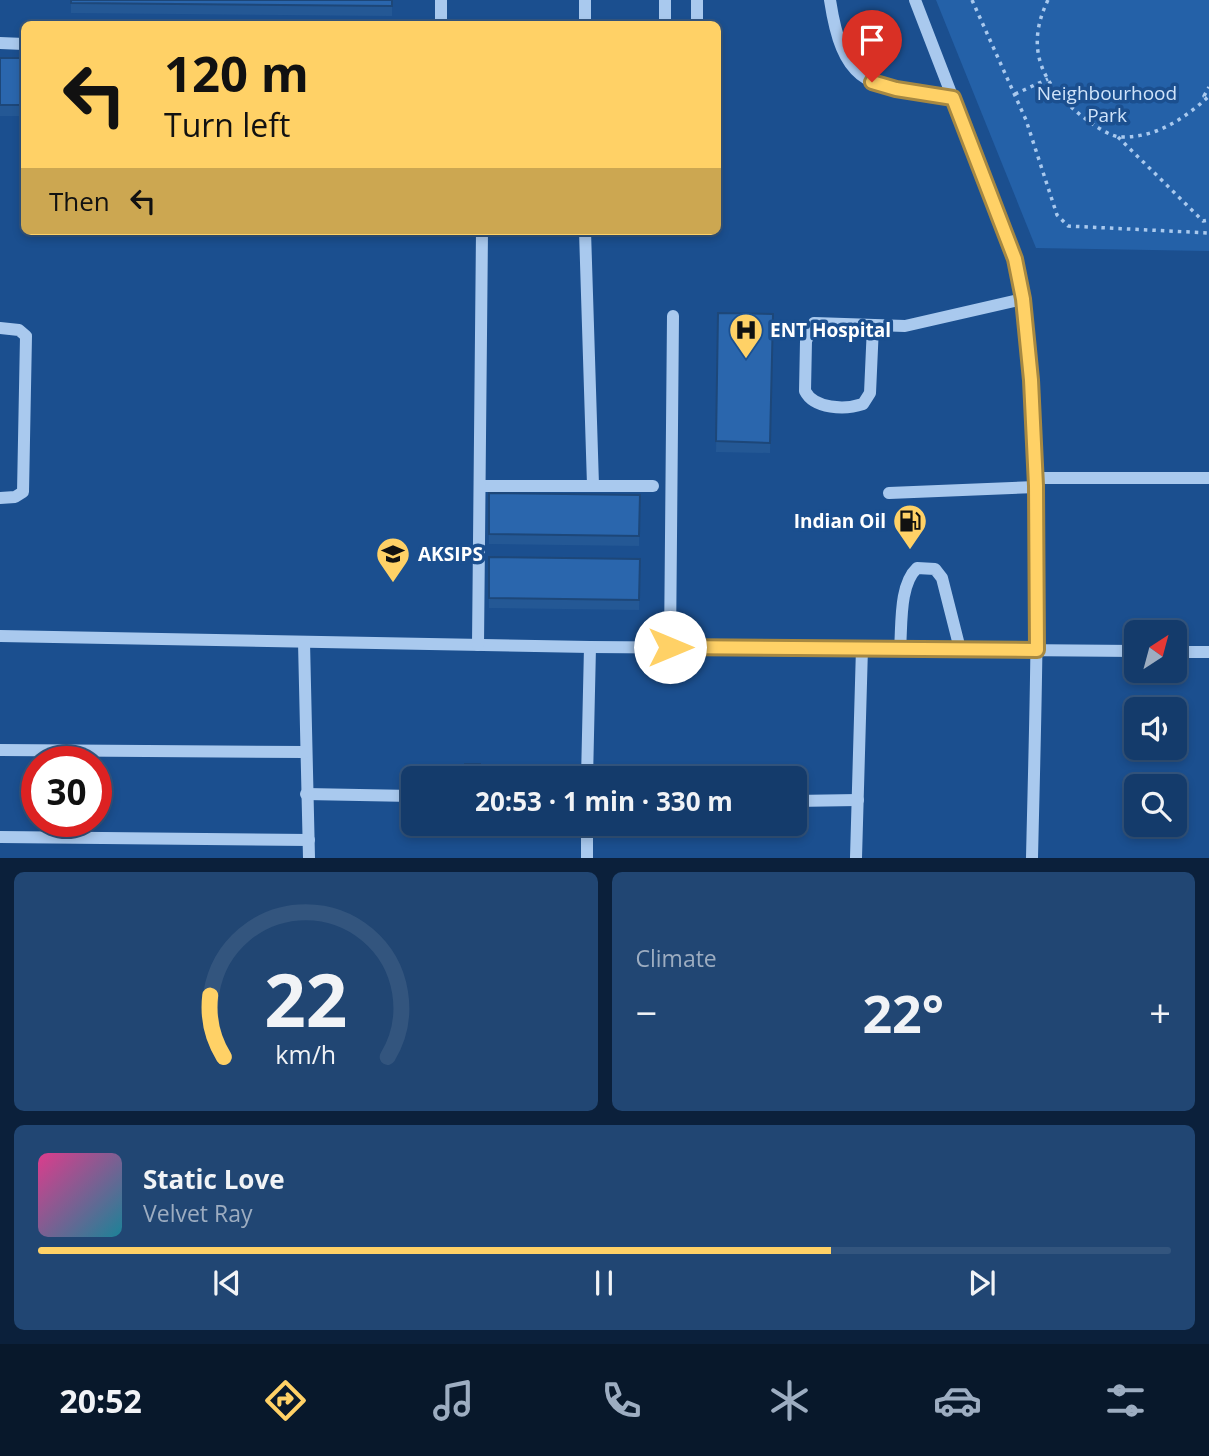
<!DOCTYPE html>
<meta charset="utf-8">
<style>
body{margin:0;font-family:"Open Sans",sans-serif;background:#214673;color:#f1f3f6;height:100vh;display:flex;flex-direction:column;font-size:26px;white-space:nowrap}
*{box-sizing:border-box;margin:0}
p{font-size:23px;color:#9dadc1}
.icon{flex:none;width:38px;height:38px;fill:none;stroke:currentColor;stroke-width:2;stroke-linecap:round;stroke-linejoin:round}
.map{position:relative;height:858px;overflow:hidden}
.side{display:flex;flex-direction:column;gap:14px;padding:14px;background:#0b203b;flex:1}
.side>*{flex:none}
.banner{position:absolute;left:21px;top:21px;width:700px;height:214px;border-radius:10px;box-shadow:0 4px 10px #0003,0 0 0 2px #33557e;background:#ffd166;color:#111;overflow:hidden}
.needle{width:46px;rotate:36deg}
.buttons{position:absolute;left:1124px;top:620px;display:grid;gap:14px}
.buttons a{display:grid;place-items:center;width:63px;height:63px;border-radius:10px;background:#143b6b;box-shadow:0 4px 10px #0003,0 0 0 2px #33557e;font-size:35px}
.speed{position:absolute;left:21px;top:746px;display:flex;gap:14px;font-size:35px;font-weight:700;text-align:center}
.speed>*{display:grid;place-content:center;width:91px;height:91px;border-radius:50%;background:#143b6b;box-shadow:0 4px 10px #0003,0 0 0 2px #33557e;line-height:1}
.speed .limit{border:10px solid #d22;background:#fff;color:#111}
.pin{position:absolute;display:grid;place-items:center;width:60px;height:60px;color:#fff;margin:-72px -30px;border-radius:50% 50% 50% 0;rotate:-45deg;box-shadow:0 0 7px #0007}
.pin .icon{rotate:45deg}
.me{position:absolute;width:77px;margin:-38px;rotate:90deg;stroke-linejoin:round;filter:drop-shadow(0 0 5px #0008)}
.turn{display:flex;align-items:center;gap:24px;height:147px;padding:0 28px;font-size:32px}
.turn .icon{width:91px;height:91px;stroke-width:2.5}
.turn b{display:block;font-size:49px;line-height:60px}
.then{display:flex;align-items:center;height:66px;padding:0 28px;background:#0003;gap:14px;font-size:26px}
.big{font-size:52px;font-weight:700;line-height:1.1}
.side .tile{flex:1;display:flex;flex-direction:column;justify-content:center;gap:10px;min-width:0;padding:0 24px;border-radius:10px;background:#214673}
.side .dial{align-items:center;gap:0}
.dial svg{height:182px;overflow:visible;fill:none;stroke:#33557e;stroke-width:7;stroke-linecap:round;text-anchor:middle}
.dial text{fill:#f1f3f6;stroke:none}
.song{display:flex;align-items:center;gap:21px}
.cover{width:84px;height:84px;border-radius:10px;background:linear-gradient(135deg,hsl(330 70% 55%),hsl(190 70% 35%))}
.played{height:7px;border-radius:4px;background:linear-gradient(90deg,#ffd166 70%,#33557e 70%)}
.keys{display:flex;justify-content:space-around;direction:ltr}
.heat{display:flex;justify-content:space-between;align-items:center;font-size:38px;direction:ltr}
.side .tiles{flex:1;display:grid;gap:14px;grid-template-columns:1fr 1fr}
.tile:last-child{grid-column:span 2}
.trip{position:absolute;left:401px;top:766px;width:406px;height:70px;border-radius:10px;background:#143b6b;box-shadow:0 4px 10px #0003,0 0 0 2px #33557e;font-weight:700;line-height:70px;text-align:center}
.tab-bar{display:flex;height:112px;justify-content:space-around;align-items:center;background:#08182b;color:#9dadc1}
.tab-bar .icon{width:49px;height:49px}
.tab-bar .on{color:#ffd166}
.tab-bar b{font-size:32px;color:#f1f3f6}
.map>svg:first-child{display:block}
</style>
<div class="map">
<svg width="1209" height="858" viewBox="0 0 1209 858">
<rect width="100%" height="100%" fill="#1b4f8f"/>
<polygon fill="#2461a8" points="936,0 1209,0 1209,251 1036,248"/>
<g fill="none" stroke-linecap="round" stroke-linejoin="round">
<g stroke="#a9c9ee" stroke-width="3.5" stroke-dasharray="3.5 5" stroke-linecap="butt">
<polyline points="972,0 1026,120 1057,215 1068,226 1209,233"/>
<path d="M1048,0c-25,51 -4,88 39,120 8,6 24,17 34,17 34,1 63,-18 87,-40l-4,-1 5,-9"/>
<polyline points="1015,94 1048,79"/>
<polyline points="1118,137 1203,221 1209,220"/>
</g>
<g stroke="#a9c9ee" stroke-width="12">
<polyline points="441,0 441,24"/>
<path d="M830,0c14,91 41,85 123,98"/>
<path d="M915,0l100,259c13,65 16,130 19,195 6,135 1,269 -2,404"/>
<polyline points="585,24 585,0"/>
<polyline points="665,24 665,0"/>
<polyline points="697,24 697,0"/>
<polyline points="0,43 24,44"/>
<polyline points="585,231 593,485"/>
<path d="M873,326l-3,67 -7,11c-18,6 -49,5 -58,-13l1,-50 8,-18 91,3 118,-27"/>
<polyline points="0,328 19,330 26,336 23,492 15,497 0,498"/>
<polyline points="1035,478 1209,478"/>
<polyline points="480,486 653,486"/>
<polyline points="889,493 1036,487"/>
<polyline points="0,636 590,647 1136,651"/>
<polyline points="304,642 309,858"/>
<polyline points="478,645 482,231"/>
<polyline points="670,647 673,316"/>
<path d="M900,649c2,-25 -1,-64 17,-81l18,1 7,9 18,71"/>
<polyline points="1174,652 1209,652"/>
<polyline points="0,750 305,752"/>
<polyline points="587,779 590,647"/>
<polyline points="306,794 413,796"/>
<polyline points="794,801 858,800"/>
<polyline points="587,824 587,858"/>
<polyline points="0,837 309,840"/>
<polyline points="856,858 862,648"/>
</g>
</g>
<g fill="#245895">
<polygon points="71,0 392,0 392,16 71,13"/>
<rect x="0" y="58" width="24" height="58"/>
<polygon points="718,313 773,314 770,453 716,452"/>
<polygon points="489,493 640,495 639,546 489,544"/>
<polygon points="489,557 640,559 639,610 489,608"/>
</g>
<g fill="#2a66ad" stroke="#1d4779" stroke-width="2">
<polygon points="71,0 392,0 392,6 71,3"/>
<rect x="0" y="58" width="24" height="47"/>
<polygon points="718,313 773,314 770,443 716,441"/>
<polygon points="489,493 640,495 639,536 489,534"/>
<polygon points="489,557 640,559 639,600 489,598"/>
<polygon points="465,764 480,764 481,779 465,776"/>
</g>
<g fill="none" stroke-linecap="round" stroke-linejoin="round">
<g stroke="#a68842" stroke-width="18">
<polyline id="route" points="670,647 1037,650 1036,486 1031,380 1023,299 1015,259 953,98 896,89 872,82"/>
</g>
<use href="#route" stroke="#ffd166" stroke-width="12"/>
</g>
<defs>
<g id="hospital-pin" transform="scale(1.75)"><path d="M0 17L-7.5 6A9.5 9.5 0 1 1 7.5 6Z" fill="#ffd166" stroke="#1b4f8f"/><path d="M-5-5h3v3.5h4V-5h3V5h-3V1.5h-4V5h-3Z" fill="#111"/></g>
<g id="fuel-pin" transform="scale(1.75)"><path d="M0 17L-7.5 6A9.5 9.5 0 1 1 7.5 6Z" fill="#ffd166" stroke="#1b4f8f"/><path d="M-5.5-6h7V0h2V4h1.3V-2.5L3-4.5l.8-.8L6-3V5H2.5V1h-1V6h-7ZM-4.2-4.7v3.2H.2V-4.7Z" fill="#111"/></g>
<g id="school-pin" transform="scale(1.75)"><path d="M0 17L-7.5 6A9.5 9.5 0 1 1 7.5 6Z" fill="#ffd166" stroke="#1b4f8f"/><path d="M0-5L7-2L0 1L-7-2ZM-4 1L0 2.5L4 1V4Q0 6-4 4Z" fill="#111"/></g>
</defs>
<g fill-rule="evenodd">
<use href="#hospital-pin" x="746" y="330"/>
<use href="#fuel-pin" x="910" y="521"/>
<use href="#school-pin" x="393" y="554"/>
</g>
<g text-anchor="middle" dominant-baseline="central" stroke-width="7" stroke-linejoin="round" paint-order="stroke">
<g font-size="19" fill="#cfe3fa" stroke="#1b4f8f">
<text x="1107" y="93">Neighbourhood<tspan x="1107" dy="22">Park</tspan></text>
</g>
<g font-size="19" font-weight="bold" fill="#fff" stroke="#1b4f8f" text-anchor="start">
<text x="770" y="330">ENT Hospital</text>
<text x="886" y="521" text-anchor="end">Indian Oil</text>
<text x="418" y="554">AKSIPS</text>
</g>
</g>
</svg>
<div class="buttons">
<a><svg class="needle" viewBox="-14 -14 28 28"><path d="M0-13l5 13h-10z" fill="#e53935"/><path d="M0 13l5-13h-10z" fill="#9dadc1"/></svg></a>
<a><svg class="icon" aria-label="sound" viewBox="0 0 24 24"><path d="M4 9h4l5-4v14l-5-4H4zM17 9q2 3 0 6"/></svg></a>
<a><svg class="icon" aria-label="search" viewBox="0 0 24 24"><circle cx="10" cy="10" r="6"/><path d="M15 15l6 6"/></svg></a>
</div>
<div class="speed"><div class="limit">30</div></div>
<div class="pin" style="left:872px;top:82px;background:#d93025"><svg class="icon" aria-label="arrive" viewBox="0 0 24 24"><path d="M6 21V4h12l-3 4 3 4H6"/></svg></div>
<svg class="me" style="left:670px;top:647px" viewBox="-20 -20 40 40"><circle r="19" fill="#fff"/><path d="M0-13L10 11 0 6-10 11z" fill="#ffd166"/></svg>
<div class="trip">20:53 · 1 min · 330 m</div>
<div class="banner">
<div class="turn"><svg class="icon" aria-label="left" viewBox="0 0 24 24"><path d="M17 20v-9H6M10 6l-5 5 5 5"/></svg><div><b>120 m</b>Turn left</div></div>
<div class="then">Then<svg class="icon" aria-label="left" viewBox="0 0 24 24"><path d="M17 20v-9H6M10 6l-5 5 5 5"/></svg></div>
</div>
</div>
<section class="side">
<div class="tiles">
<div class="tile dial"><svg viewBox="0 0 100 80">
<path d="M14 69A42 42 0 1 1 86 69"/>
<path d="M14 69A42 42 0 0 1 8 42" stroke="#ffd166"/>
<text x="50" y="56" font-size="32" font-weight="700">22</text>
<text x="50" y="72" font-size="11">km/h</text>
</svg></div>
<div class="tile"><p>Climate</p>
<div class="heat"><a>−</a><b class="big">22°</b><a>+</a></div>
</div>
<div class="tile">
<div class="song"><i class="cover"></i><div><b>Static Love</b><p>Velvet Ray</p></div></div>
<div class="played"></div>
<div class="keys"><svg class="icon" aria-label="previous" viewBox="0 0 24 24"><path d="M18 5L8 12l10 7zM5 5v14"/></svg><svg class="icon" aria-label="pause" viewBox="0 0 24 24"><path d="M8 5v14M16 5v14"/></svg><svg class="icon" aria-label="next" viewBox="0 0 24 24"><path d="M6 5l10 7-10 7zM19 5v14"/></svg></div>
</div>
</div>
</section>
<nav class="tab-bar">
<b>20:52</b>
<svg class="icon on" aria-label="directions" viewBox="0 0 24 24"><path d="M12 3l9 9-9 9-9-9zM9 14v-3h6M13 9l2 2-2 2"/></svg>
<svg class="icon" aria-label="music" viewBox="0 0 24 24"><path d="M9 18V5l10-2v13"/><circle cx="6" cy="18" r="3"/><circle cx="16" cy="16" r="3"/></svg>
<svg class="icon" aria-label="phone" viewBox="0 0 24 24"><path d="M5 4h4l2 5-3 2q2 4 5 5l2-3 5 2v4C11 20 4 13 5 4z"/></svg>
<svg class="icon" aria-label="climate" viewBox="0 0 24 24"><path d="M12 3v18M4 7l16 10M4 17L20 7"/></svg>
<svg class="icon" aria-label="car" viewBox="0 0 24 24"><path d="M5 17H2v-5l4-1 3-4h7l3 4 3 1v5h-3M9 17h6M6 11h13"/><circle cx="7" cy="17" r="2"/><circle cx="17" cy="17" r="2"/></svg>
<svg class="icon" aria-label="filters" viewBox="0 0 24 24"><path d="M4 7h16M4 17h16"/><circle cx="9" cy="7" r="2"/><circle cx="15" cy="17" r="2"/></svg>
</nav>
